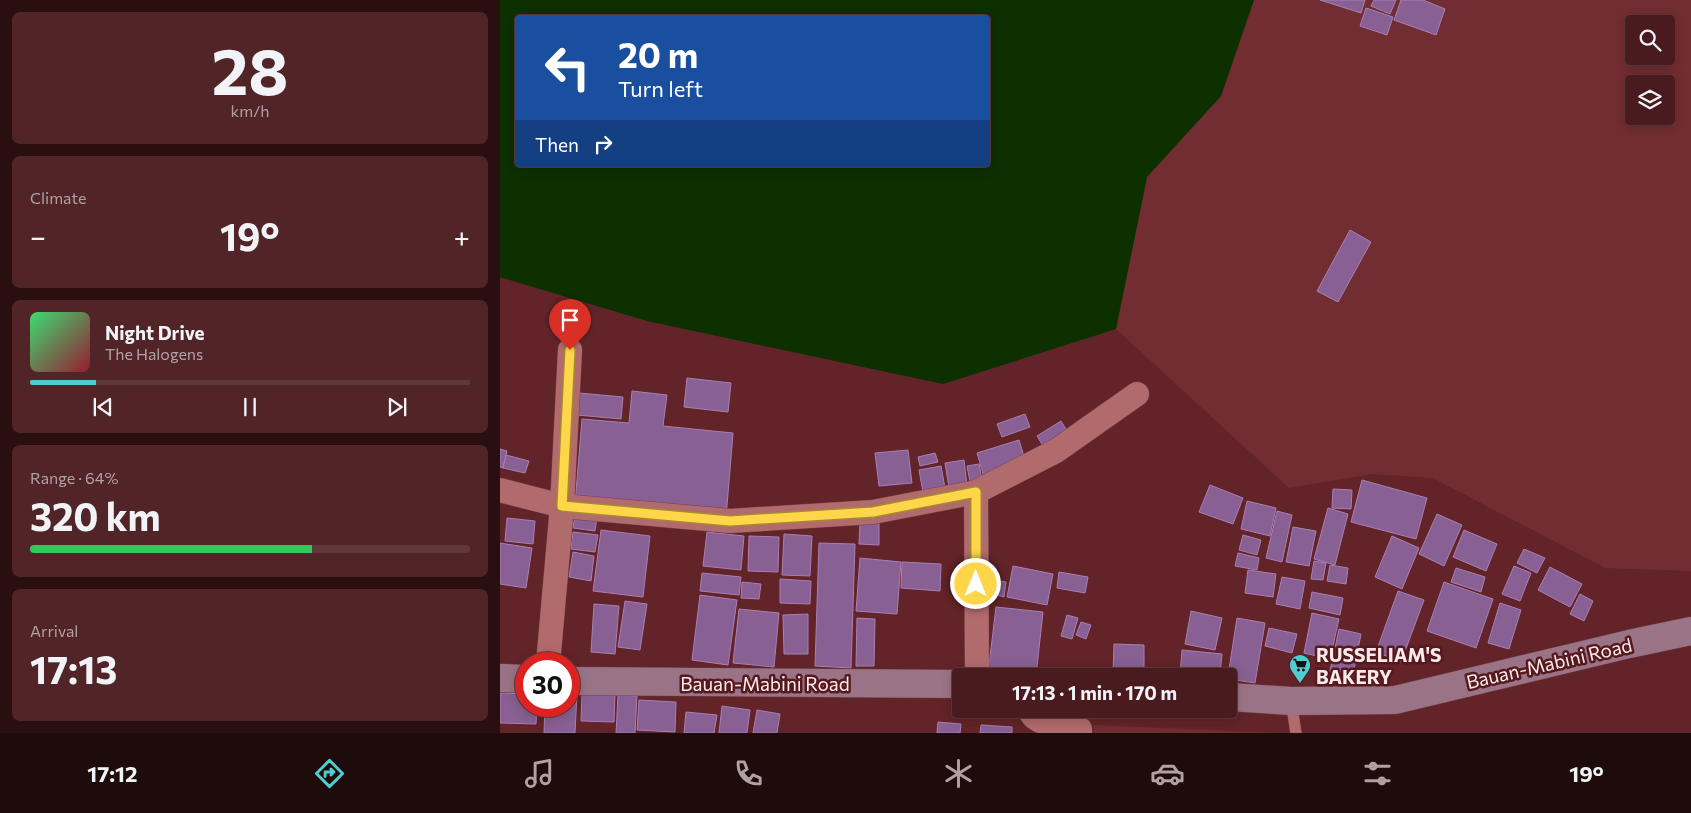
<!DOCTYPE html>
<meta charset="utf-8">
<style>
body{margin:0;font-family:Commissioner,sans-serif;background:#512427;color:#f1f3f6;height:100vh;display:flex;flex-direction:column;font-size:19px;white-space:nowrap}
*{box-sizing:border-box;margin:0}
p{font-size:16px;color:#b2a1a4}
.icon{flex:none;width:28px;height:28px;fill:none;stroke:currentColor;stroke-width:2;stroke-linecap:round;stroke-linejoin:round}
.map{position:relative;flex:1;overflow:hidden}
.drawer{display:flex;flex-direction:column;gap:12px;padding:12px;background:#290f10;width:500px}
.drawer>*{flex:none}
.top-card{position:absolute;left:15px;top:15px;width:475px;height:152px;border-radius:5px;box-shadow:0 2px 12px #0003,0 0 0 1px #61393c;background:#1a4fa0;color:#fff;overflow:hidden}
.controls{position:absolute;left:1125px;top:15px;display:grid;gap:10px}
.controls a{display:grid;place-items:center;width:50px;height:50px;border-radius:5px;background:#4a1b1e;box-shadow:0 2px 12px #0003,0 0 0 1px #61393c;font-size:25px}
.speed{position:absolute;left:15px;top:652px;display:flex;gap:10px;font-size:25px;font-weight:700;text-align:center}
.speed>*{display:grid;place-content:center;width:65px;height:65px;border-radius:50%;background:#4a1b1e;box-shadow:0 2px 12px #0003,0 0 0 1px #61393c;line-height:1}
.speed .limit{border:8px solid #d22;background:#fff;color:#111}
.pin{position:absolute;display:grid;place-items:center;width:42px;height:42px;color:#fff;margin:-51px -21px;border-radius:50% 50% 50% 0;rotate:-45deg;box-shadow:0 0 5px #0007}
.pin .icon{rotate:45deg}
.me{position:absolute;width:55px;margin:-28px;rotate:0deg;stroke-linejoin:round;filter:drop-shadow(0 0 4px #0008)}
.turn{display:flex;align-items:center;gap:18px;height:105px;padding:0 20px;font-size:22px}
.turn .icon{width:65px;height:65px;stroke-width:2.5}
.turn b{display:block;font-size:35px;line-height:42px}
.then{display:flex;align-items:center;height:48px;padding:0 20px;background:#0003;gap:10px;font-size:19px}
.big{font-size:38px;font-weight:700;line-height:1.1}
.drawer .widget{flex:1;display:flex;flex-direction:column;justify-content:center;gap:8px;min-width:0;padding:0 18px;border-radius:8px;background:#512427}
.drawer .dial{align-items:center;gap:0}
.dial b{font-size:65px;line-height:1}
.song{display:flex;align-items:center;gap:15px}
.cover{width:60px;height:60px;border-radius:8px;background:linear-gradient(135deg,hsl(140 70% 55%),hsl(350 70% 35%))}
.played{height:5px;border-radius:2px;background:linear-gradient(90deg,#51ccd1 15%,#61393c 15%)}
.keys{display:flex;justify-content:space-around;direction:ltr}
.heat{display:flex;justify-content:space-between;align-items:center;font-size:28px;direction:ltr}
.charge{height:8px;border-radius:4px;background:linear-gradient(90deg,#34c759 64%,#61393c 0)}
.trip{position:absolute;left:452px;top:668px;width:285px;height:50px;border-radius:5px;background:#4a1b1e;box-shadow:0 2px 12px #0003,0 0 0 1px #61393c;font-weight:700;line-height:50px;text-align:center}
.tabs{display:flex;height:80px;justify-content:space-around;align-items:center;background:#1e0b0c;color:#b2a1a4}
.tabs .icon{width:35px;height:35px}
.tabs .current{color:#51ccd1}
.tabs b{font-size:22px;color:#f1f3f6}
main{display:flex;flex:1;min-height:0}
.map>svg:first-child{display:block}
</style>
<main>
<section class="drawer">
<div class="widget dial"><b>28</b><p>km/h</p></div>
<div class="widget"><p>Climate</p>
<div class="heat"><a>−</a><b class="big">19°</b><a>+</a></div>
</div>
<div class="widget">
<div class="song"><i class="cover"></i><div><b>Night Drive</b><p>The Halogens</p></div></div>
<div class="played"></div>
<div class="keys"><svg class="icon" aria-label="previous" viewBox="0 0 24 24"><path d="M18 5L8 12l10 7zM5 5v14"/></svg><svg class="icon" aria-label="pause" viewBox="0 0 24 24"><path d="M8 5v14M16 5v14"/></svg><svg class="icon" aria-label="next" viewBox="0 0 24 24"><path d="M6 5l10 7-10 7zM19 5v14"/></svg></div>
</div>
<div class="widget"><p>Range · 64%</p><b class="big">320 km</b><div class="charge"></div></div>
<div class="widget"><p>Arrival</p><b class="big">17:13</b></div>
</section>
<div class="map">
<svg width="1191" height="733" viewBox="0 0 1191 733">
<rect width="100%" height="100%" fill="#622428"/>
<g fill="#722d32" fill-rule="evenodd">
<path d="M754,0h437v571l-86,-3 -172,-90 -61,-4 -83,14 -173,-159 31,-152 74,-81zM1134,24h32v32h-32zM1134,84h32v32h-32z"/>
<polygon points="594,725 776,733 594,733"/>
</g>
<path fill="#0c3000" fill-rule="evenodd" d="M0,0h754l-33,96 -74,81 -31,152 -173,55 -296,-63 -147,-44zM18,18h470v147h-470z"/>
<g fill="#886093" stroke="#a97fb4">
<polygon points="820,0 865,0 861,13"/>
<polygon points="874,0 896,0 890,14 871,6"/>
<polygon points="901,0 923,0 945,9 936,35 894,20"/>
<polygon points="866,8 893,17 887,35 860,26"/>
<polygon points="850,230 871,242 838,302 817,291"/>
<polygon points="187,378 231,383 228,412 184,407"/>
<polygon points="132,391 167,395 163,426 233,433 226,518 75,504 82,419 129,423"/>
<polygon points="79,393 123,397 121,419 77,415"/>
<polygon points="525,414 530,427 502,437 497,424"/>
<polygon points="561,421 569,434 545,449 537,436"/>
<polygon points="519,440 526,463 484,477 477,453"/>
<polygon points="0,449 7,451 3,468 0,467"/>
<polygon points="408,450 412,483 379,486 375,453"/>
<polygon points="435,453 438,462 420,466 418,457"/>
<polygon points="6,455 29,461 25,473 3,468"/>
<polygon points="464,460 467,485 449,488 445,463"/>
<polygon points="479,464 483,485 471,487 467,466"/>
<polygon points="441,466 445,488 423,492 419,470"/>
<polygon points="862,480 927,498 916,539 851,522"/>
<polygon points="710,485 743,498 733,524 699,512"/>
<polygon points="833,489 852,490 851,509 832,508"/>
<polygon points="747,501 776,508 770,536 741,529"/>
<polygon points="828,508 848,514 835,565 814,559"/>
<polygon points="777,511 792,515 782,562 766,558"/>
<polygon points="75,514 97,517 95,531 73,528"/>
<polygon points="937,514 962,525 944,566 919,554"/>
<polygon points="7,518 35,521 33,544 5,541"/>
<polygon points="360,521 379,522 379,545 359,544"/>
<polygon points="793,527 816,531 809,566 786,562"/>
<polygon points="101,530 150,536 143,597 93,591"/>
<polygon points="964,530 997,544 986,571 953,557"/>
<polygon points="73,532 98,535 95,552 71,549"/>
<polygon points="207,532 244,536 241,570 203,566"/>
<polygon points="284,534 312,536 310,576 282,575"/>
<polygon points="743,535 761,540 757,555 739,550"/>
<polygon points="249,536 279,537 278,572 248,571"/>
<polygon points="892,536 919,548 902,589 875,577"/>
<polygon points="0,543 32,548 26,588 0,584"/>
<polygon points="319,543 355,544 351,668 315,666"/>
<polygon points="1024,549 1045,558 1037,573 1017,563"/>
<polygon points="73,552 94,556 91,581 69,577"/>
<polygon points="738,553 759,558 757,570 735,566"/>
<polygon points="360,558 401,562 397,614 356,611"/>
<polygon points="814,561 826,563 823,580 811,579"/>
<polygon points="402,562 441,564 440,591 401,588"/>
<polygon points="830,565 848,568 846,584 827,581"/>
<polygon points="513,566 553,574 547,605 507,597"/>
<polygon points="1014,566 1031,573 1020,601 1002,594"/>
<polygon points="1050,567 1082,584 1070,607 1038,590"/>
<polygon points="956,568 985,577 981,592 951,582"/>
<polygon points="748,570 776,574 773,597 745,593"/>
<polygon points="559,572 588,577 585,593 557,588"/>
<polygon points="202,573 241,577 239,595 200,591"/>
<polygon points="782,577 805,581 800,609 776,604"/>
<polygon points="280,579 311,581 310,604 280,603"/>
<polygon points="495,580 506,582 504,597 492,594"/>
<polygon points="242,582 261,584 259,599 241,598"/>
<polygon points="944,582 993,599 976,648 927,631"/>
<polygon points="898,591 924,600 901,662 876,652"/>
<polygon points="812,592 843,598 840,615 809,608"/>
<polygon points="1080,594 1093,601 1084,621 1070,614"/>
<polygon points="200,595 237,600 228,665 192,660"/>
<polygon points="125,601 147,604 140,650 118,647"/>
<polygon points="1000,603 1021,610 1009,649 988,643"/>
<polygon points="94,604 119,606 115,654 91,652"/>
<polygon points="496,607 543,612 536,676 514,676 488,673"/>
<polygon points="239,609 279,613 274,667 233,663"/>
<polygon points="691,611 722,618 715,650 685,644"/>
<polygon points="812,613 839,619 830,659 804,653"/>
<polygon points="308,614 308,654 284,654 283,615"/>
<polygon points="567,615 578,618 572,639 561,636"/>
<polygon points="357,618 375,619 374,666 356,666"/>
<polygon points="737,618 765,623 755,683 729,679 728,676"/>
<polygon points="581,622 591,625 586,639 576,635"/>
<polygon points="769,628 797,634 792,653 765,646"/>
<polygon points="839,629 861,634 851,684 828,680"/>
<polygon points="614,644 644,645 644,675 613,674"/>
<polygon points="682,650 722,654 720,676 680,676"/>
<polygon points="0,693 26,694 26,706 37,706 36,724 0,723"/>
<polygon points="69,693 77,694 75,733 44,733 45,706 69,706"/>
<polygon points="82,693 115,694 114,722 81,721"/>
<polygon points="118,695 137,696 135,733 116,733"/>
<polygon points="139,700 176,702 175,732 137,730"/>
<polygon points="222,706 250,710 247,733 219,733"/>
<polygon points="257,710 280,714 277,733 253,733"/>
<polygon points="186,712 217,715 214,733 184,733"/>
<polygon points="438,722 461,724 460,733 437,733"/>
<polygon points="481,725 512,727 512,733 480,733"/>
</g>
<g fill="none" stroke-linecap="round" stroke-linejoin="round">
<g stroke="#744249" stroke-width="12">
<polyline id="lane" points="791,701 796,733"/>
</g>
<g stroke="#744249" stroke-width="25">
<g id="street">
<polyline points="0,490 62,506 230,521 373,512 476,492 556,451 637,394"/>
<polyline points="476,492 477,676"/>
<polyline points="48,664 62,506 70,350"/>
<polyline points="528,709 534,717 540,721 580,729 580,733"/>
</g>
</g>
<g stroke="#744249" stroke-width="29">
<g id="secondary">
<polyline points="0,678 26,679"/>
<polyline points="69,681 461,684"/>
<polyline points="729,697 791,701 895,700 1129,644 1191,631"/>
</g>
</g>
<use href="#lane" stroke="#b16b6d" stroke-width="11"/>
<use href="#street" stroke="#b16b6d" stroke-width="24"/>
<use href="#secondary" stroke="#9a7486" stroke-width="28"/>
</g>
<g fill="none" stroke-linecap="round" stroke-linejoin="round">
<g stroke="#a68a30" stroke-width="12">
<polyline id="route" points="70,350 62,506 230,521 373,512 476,492 476,584"/>
</g>
<use href="#route" stroke="#ffd54a" stroke-width="9"/>
</g>
<defs>
<g id="supermarket-pin" transform="scale(1.125)"><path d="M0 17L-7.5 6A9.5 9.5 0 1 1 7.5 6Z" fill="#51ccd1" stroke="#56191f"/><path d="M-6-5.5h2.5l.6 2H6L4.5 2H-2.5L-4.4-4H-6ZM-1.5 3.2a1.3 1.3 0 1 0 .1 0ZM3 3.2a1.3 1.3 0 1 0 .1 0Z" fill="#111"/></g>
</defs>
<g fill-rule="evenodd">
<use href="#supermarket-pin" x="800" y="665"/>
</g>
<g text-anchor="middle" dominant-baseline="central" stroke-width="5" stroke-linejoin="round" paint-order="stroke">
<g font-size="19" font-weight="bold" fill="#fbeaea" stroke="#56191f" text-anchor="start">
<text x="816" y="654">RUSSELIAM'S<tspan x="816" dy="22">BAKERY</tspan></text>
</g>
<g font-size="19" fill="#fbeaea" stroke="#56191f">
<text transform="translate(1049 663) rotate(-13)">Bauan-Mabini Road</text>
<text x="265" y="683">Bauan-Mabini Road</text>
</g>
</g>
</svg>
<div class="controls">
<a><svg class="icon" aria-label="search" viewBox="0 0 24 24"><circle cx="10" cy="10" r="6"/><path d="M15 15l6 6"/></svg></a>
<a><svg class="icon" aria-label="layers" viewBox="0 0 24 24"><path d="M12 4l9 5-9 5-9-5zM3 14l9 5 9-5"/></svg></a>
</div>
<div class="speed"><div class="limit">30</div></div>
<div class="pin" style="left:70px;top:350px;background:#d93025"><svg class="icon" aria-label="arrive" viewBox="0 0 24 24"><path d="M6 21V4h12l-3 4 3 4H6"/></svg></div>
<svg class="me" style="left:476px;top:584px" viewBox="-20 -20 40 40"><circle r="17" fill="#ffd54a" stroke="#fff" stroke-width="3"/><path d="M0-11L8 9 0 5-8 9z" fill="#fff"/></svg>
<div class="trip">17:13 · 1 min · 170 m</div>
<div class="top-card">
<div class="turn"><svg class="icon" aria-label="left" viewBox="0 0 24 24"><path d="M17 20v-9H6M10 6l-5 5 5 5"/></svg><div><b>20 m</b>Turn left</div></div>
<div class="then">Then<svg class="icon" aria-label="right" viewBox="0 0 24 24"><path d="M7 20v-9h11M14 6l5 5-5 5"/></svg></div>
</div>
</div>
</main>
<nav class="tabs">
<b>17:12</b>
<svg class="icon current" aria-label="directions" viewBox="0 0 24 24"><path d="M12 3l9 9-9 9-9-9zM9 14v-3h6M13 9l2 2-2 2"/></svg>
<svg class="icon" aria-label="music" viewBox="0 0 24 24"><path d="M9 18V5l10-2v13"/><circle cx="6" cy="18" r="3"/><circle cx="16" cy="16" r="3"/></svg>
<svg class="icon" aria-label="phone" viewBox="0 0 24 24"><path d="M5 4h4l2 5-3 2q2 4 5 5l2-3 5 2v4C11 20 4 13 5 4z"/></svg>
<svg class="icon" aria-label="climate" viewBox="0 0 24 24"><path d="M12 3v18M4 7l16 10M4 17L20 7"/></svg>
<svg class="icon" aria-label="car" viewBox="0 0 24 24"><path d="M5 17H2v-5l4-1 3-4h7l3 4 3 1v5h-3M9 17h6M6 11h13"/><circle cx="7" cy="17" r="2"/><circle cx="17" cy="17" r="2"/></svg>
<svg class="icon" aria-label="filters" viewBox="0 0 24 24"><path d="M4 7h16M4 17h16"/><circle cx="9" cy="7" r="2"/><circle cx="15" cy="17" r="2"/></svg>
<b>19°</b>
</nav>
